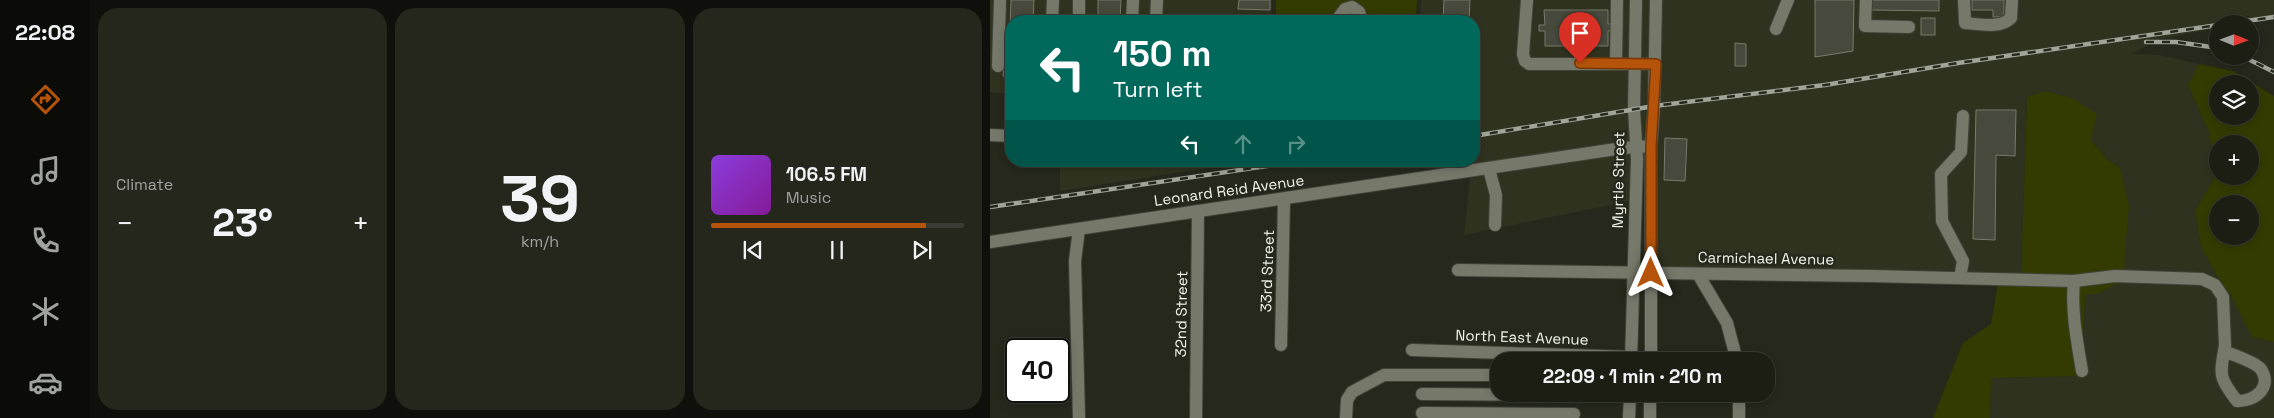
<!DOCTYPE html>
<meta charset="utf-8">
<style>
body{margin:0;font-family:"Space Grotesk",sans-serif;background:#25271d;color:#f1f3f6;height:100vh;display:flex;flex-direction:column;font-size:19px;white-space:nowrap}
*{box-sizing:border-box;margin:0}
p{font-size:16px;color:#a0a2a0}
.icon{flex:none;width:28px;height:28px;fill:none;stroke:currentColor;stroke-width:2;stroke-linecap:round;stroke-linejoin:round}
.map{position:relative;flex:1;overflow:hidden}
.drawer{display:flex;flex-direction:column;gap:8px;padding:8px;background:#0f100b;width:900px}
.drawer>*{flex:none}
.top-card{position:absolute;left:15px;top:15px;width:475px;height:152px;border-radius:20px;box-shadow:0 2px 8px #0003,0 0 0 1px #3a3c34;background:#00695c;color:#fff;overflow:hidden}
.needle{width:32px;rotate:91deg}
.controls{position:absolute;left:1219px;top:15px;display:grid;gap:10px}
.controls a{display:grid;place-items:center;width:50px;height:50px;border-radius:50%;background:#1c1e14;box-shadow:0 2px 8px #0003,0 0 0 1px #3a3c34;font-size:25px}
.speed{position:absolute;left:15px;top:338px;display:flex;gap:10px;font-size:25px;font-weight:700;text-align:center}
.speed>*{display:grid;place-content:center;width:65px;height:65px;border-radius:50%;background:#1c1e14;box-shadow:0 2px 8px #0003,0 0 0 1px #3a3c34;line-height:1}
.speed .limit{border:2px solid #111;border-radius:8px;background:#fff;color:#111}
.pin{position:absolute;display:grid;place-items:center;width:42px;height:42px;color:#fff;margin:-51px -21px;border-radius:50% 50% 50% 0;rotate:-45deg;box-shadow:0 0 5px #0007}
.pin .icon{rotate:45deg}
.me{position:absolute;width:55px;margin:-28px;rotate:0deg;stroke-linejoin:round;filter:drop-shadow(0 0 4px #0008)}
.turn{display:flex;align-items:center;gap:18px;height:105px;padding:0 25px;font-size:22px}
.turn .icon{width:65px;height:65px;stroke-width:2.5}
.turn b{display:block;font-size:35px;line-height:42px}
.lanes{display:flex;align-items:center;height:48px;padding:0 25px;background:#0003;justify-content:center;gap:25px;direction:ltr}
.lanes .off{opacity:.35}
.big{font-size:38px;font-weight:800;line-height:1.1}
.drawer .card{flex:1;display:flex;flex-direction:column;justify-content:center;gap:8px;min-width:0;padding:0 18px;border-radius:20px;background:#25271d}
.drawer .dial{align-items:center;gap:0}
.dial b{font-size:65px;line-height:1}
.song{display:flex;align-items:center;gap:15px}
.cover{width:60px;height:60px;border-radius:8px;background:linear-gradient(135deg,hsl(270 70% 55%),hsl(290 70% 35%))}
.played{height:5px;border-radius:2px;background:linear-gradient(90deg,#b45309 85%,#3a3c34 85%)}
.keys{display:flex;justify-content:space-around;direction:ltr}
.heat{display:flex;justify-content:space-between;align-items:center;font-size:28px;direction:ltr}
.drawer .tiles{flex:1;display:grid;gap:8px;grid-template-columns:repeat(3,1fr)}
.trip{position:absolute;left:500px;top:352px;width:285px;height:50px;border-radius:20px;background:#1c1e14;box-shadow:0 2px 8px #0003,0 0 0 1px #3a3c34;font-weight:800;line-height:50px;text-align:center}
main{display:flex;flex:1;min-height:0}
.menu{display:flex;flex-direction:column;width:90px;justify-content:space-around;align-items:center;background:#0b0c08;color:#a0a2a0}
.menu .icon{width:35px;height:35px}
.menu .active{color:#b45309}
.menu b{font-size:22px;color:#f1f3f6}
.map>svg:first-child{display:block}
</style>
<main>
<nav class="menu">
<b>22:08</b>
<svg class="icon active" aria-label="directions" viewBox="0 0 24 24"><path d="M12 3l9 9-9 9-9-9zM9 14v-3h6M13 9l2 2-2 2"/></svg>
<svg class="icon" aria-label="music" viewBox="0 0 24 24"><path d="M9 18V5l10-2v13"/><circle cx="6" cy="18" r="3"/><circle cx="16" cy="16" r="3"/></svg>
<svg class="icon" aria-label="phone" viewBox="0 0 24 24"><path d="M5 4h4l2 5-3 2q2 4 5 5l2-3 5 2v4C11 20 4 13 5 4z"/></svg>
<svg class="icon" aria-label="climate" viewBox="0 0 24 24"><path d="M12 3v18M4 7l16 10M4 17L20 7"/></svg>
<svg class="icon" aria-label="car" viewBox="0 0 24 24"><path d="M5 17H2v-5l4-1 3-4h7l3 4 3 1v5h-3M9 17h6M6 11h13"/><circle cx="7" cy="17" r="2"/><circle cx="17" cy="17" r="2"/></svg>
</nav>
<section class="drawer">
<div class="tiles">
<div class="card"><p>Climate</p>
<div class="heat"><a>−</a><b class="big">23°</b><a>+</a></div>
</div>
<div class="card dial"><b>39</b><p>km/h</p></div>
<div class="card">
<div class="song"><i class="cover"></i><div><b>106.5 FM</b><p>Music</p></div></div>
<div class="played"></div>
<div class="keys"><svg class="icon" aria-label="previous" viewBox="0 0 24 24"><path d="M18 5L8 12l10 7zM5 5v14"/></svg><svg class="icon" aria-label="pause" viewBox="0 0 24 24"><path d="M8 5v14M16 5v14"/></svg><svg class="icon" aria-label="next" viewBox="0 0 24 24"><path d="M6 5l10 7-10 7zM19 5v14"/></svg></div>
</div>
</div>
</section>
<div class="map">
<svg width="1284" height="418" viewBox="0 0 1284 418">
<rect width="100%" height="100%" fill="#25281b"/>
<g fill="#2e321e">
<polygon points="0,0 282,0 281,21 21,21 21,94 0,92"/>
<polygon points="431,0 641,0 641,143 481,167 481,161 484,161 484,21 430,21"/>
<polygon points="652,0 661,0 661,27 656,142 651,143 650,110"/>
<polygon points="672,0 1284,0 1284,16 1247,24 1228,24 1227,28 1170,39 1141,54 1170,55 1209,64 1198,85 1219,132 1226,175 1205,211 1211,247 1229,279 1242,297 1262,337 1284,342 1284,418 1000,418 1001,378 1092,376 1095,294 1134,280 1130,168 1117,159 1101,140 1082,98 1055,91 1037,97 1031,275 666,269 667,146 670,107"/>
<polygon points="641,153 639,201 474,235 480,176"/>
<polygon points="70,161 263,161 70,191"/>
</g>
<g fill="#333b00" fill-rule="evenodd">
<polygon points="286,0 427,0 426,21 286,21"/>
<path d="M1209,64l34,7 41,25v246l-22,-5 -20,-40 -13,-18 -18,-32 -6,-36 21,-36 -7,-43 -21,-47zM1228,84h32v32h-32zM1228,144h32v32h-32zM1228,204h32v32h-32z"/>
<polygon points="1055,91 1082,98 1107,114 1101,140 1117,159 1130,168 1139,206 1135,251 1134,280 1107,294 1095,294 1092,376 1001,378 1000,418 943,418 973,343 1001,324 1008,284 1031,275 1037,97"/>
</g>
<g fill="#46493b" stroke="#777b6b">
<polygon points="21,0 44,0 43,21 21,21 21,77 13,76 14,56 19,57"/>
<polygon points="108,0 131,0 130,21 108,21"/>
<polygon points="249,0 280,0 280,10 248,9"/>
<polygon points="454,0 480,0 479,21 453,21"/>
<polygon points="825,0 864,0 863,51 825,57"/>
<polygon points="881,0 949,0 949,11 881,10"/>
<polygon points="982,0 1014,0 1014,17 1003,17 1003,10 982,10"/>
<polygon points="554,10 618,10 618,24 623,24 623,31 618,31 618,46 555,46 555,31 549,31 549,25 555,25"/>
<rect x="931" y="18" width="14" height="17"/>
<polygon points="745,43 756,44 756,66 745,66"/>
<polygon points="986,110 1026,110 1025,156 1006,155 1005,240 983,239"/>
<polygon points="675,138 697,139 695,181 674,180"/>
</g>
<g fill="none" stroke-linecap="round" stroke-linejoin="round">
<g stroke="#404338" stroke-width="14">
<g id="minor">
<polyline points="537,0 533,54 535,61 539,64 665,64"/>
<polyline points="876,0 875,26 919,27"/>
<path d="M974,0l1,23c15,1 35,6 46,-5l1,-18"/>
<polyline points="62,21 63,0"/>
<polyline points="89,21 89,0"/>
<polyline points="142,21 143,0"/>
<polyline points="166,21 167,0"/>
<polyline points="346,21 355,9 362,7 369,12 372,21"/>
<polyline points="786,29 798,0"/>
<polyline points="626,64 627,0"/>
<polyline points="8,66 10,0"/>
<polyline points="0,135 21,136"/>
<polyline points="499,169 506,195 505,225"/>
<polyline points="0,242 633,148 661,146"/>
<path d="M468,270l413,6 203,5 41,-5 87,3 13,6 8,12 2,48c-5,30 -7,32 12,56 18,1 37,-15 23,-33 -9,-8 -25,-12 -36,-17"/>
<polyline points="708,274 737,323 747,361"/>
<polyline points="970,278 973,261 952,221 951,174 971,152 973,116"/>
<path d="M1084,281c-3,30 3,60 8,90"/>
<polyline points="291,345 294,199"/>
<polyline points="422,350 641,357"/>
<polyline points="641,361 647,159 644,110 646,0"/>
<polyline points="661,361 661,146 664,106 666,0"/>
<polyline points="432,394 584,395"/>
<polyline points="432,413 584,414"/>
<polyline points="89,418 85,261 89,229"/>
<polyline points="206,418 208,211"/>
<polyline points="356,418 357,400 362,392 394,375 509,375"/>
<polyline points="639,418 640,394"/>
<polyline points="660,418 660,394"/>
<polyline points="749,418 749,394"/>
</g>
</g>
<use href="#minor" stroke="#76796a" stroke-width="12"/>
<g stroke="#a1a499" stroke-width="4.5">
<g id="rail">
<polyline points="1236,24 1284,17"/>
<polyline points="1156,42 1186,42 1228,48"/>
<polyline points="1252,56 1284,72"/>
<polyline points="484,136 664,106 835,85 968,63 1228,25"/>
<polyline points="0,207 311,161"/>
</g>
</g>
<use href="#rail" stroke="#25281b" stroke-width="2.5" stroke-dasharray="8" stroke-linecap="butt"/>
</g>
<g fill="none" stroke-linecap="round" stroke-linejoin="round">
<g stroke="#753606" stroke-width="12">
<polyline id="route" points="590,63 666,64 661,146 661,273"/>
</g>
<use href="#route" stroke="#b45309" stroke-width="9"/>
</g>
<g text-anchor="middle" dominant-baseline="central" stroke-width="5" stroke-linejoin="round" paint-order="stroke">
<g font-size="15" fill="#f1f4eb" stroke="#25281b">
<text transform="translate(628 180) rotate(-89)">Myrtle Street</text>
<text transform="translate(239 190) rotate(-8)">Leonard Reid Avenue</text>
<text transform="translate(776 258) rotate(1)">Carmichael Avenue</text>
<text transform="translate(277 271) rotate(-88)">33rd Street</text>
<text transform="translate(191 314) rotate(-89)">32nd Street</text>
<text transform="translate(532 337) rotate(2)">North East Avenue</text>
</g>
</g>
</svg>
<div class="controls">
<a><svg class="needle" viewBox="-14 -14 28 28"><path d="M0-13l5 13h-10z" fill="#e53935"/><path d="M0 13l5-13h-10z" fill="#a0a2a0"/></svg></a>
<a><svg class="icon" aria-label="layers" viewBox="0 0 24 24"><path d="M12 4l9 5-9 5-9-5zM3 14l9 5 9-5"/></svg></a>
<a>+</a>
<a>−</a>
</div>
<div class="speed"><div class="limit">40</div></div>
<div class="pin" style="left:590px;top:63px;background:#d93025"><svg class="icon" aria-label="arrive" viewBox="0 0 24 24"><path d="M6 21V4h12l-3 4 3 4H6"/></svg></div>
<svg class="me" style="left:661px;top:273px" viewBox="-20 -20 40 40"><path d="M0-17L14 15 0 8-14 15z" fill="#b45309" stroke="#fff" stroke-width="4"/></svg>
<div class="trip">22:09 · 1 min · 210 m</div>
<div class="top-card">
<div class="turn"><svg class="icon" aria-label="left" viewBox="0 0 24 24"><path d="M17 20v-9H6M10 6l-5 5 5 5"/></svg><div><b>150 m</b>Turn left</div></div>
<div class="lanes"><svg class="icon" aria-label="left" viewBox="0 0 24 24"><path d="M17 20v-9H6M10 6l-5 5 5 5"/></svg><svg class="icon off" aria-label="ahead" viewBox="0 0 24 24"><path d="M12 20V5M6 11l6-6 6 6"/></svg><svg class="icon off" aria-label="right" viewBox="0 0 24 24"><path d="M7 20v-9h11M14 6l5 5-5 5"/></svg></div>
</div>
</div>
</main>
